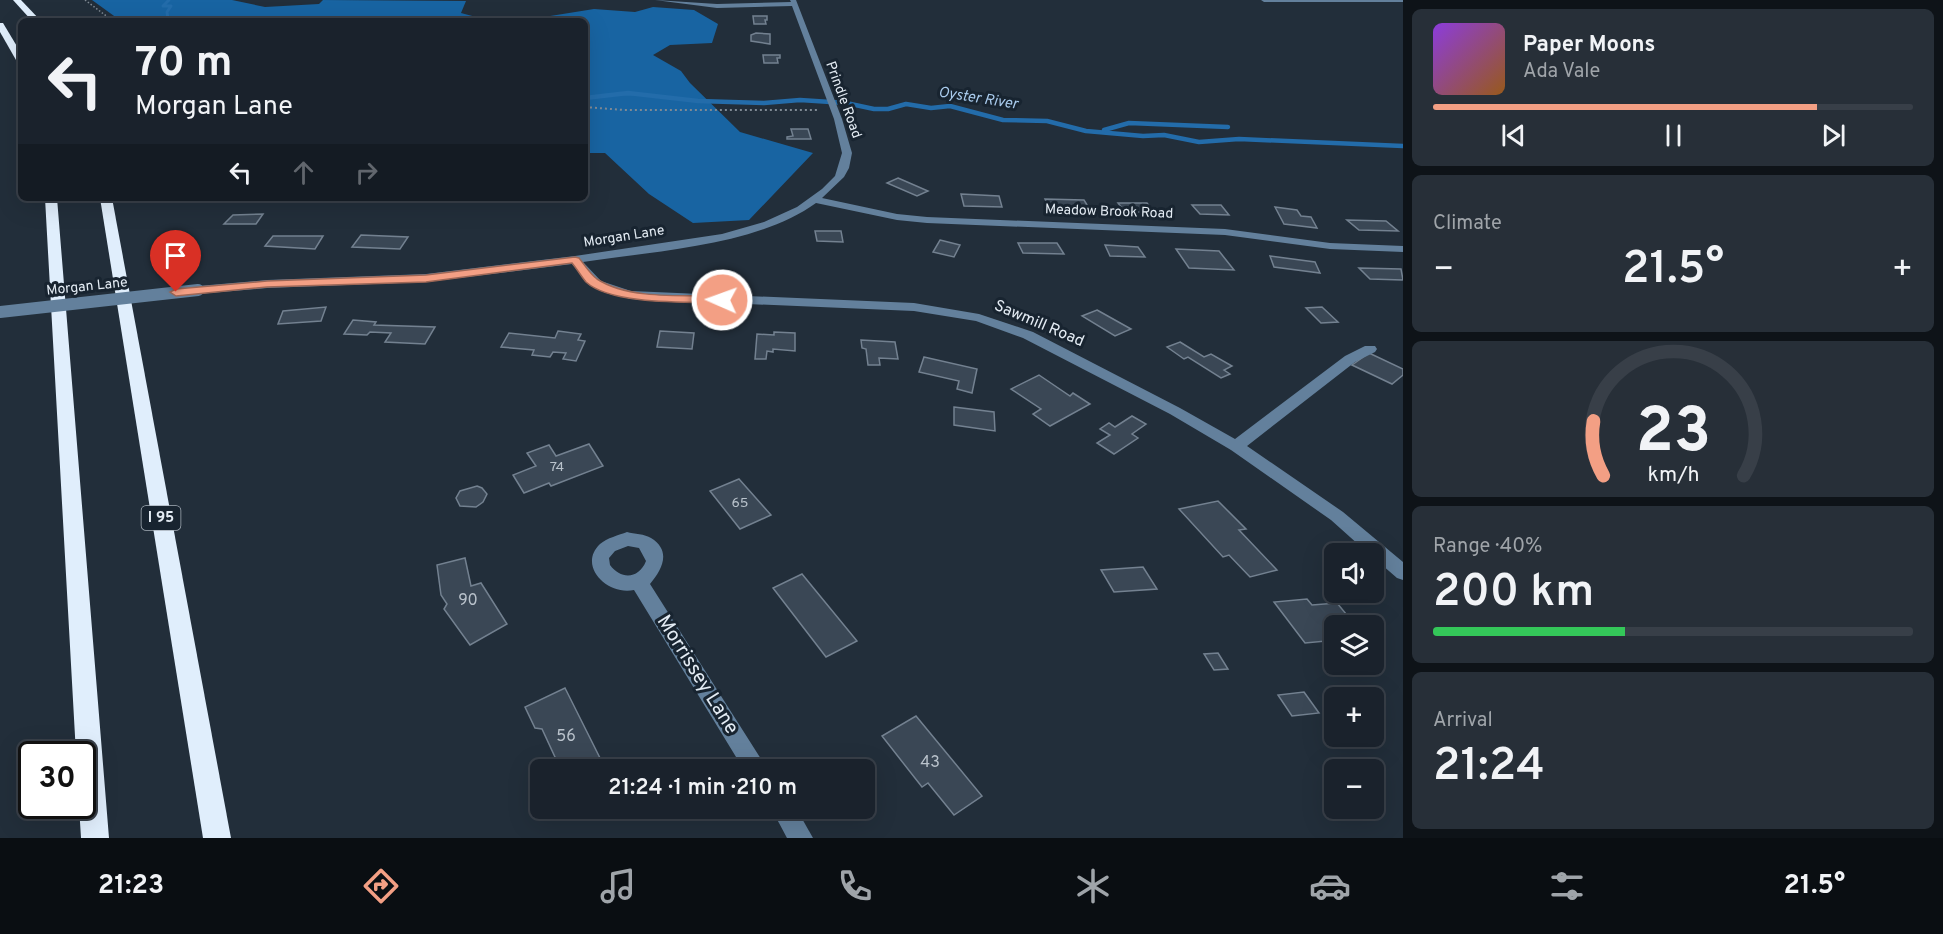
<!DOCTYPE html>
<meta charset="utf-8">
<style>
body{margin:0;font-family:Overpass,sans-serif;background:#272f38;color:#f1f3f6;height:100vh;display:flex;flex-direction:column;font-size:22px;white-space:nowrap}
*{box-sizing:border-box;margin:0}
p{font-size:20px;color:#9fa4a9}
.icon{flex:none;width:33px;height:33px;fill:none;stroke:currentColor;stroke-width:2;stroke-linecap:round;stroke-linejoin:round}
.map{position:relative;flex:1;overflow:hidden}
.drawer{display:flex;flex-direction:column;gap:9px;padding:9px;background:#0e1318;width:540px}
.drawer>*{flex:none}
.banner{position:absolute;left:18px;top:18px;width:570px;height:183px;border-radius:9px;box-shadow:0 6px 24px #0002,0 0 0 2px #383f48;background:#1a222c;color:#f1f3f6;overflow:hidden}
.buttons{position:absolute;left:1324px;top:543px;display:grid;gap:12px}
.buttons a{display:grid;place-items:center;width:60px;height:60px;border-radius:9px;background:#1a222c;box-shadow:0 6px 24px #0002,0 0 0 2px #383f48;font-size:30px}
.speed{position:absolute;left:18px;top:741px;display:flex;gap:12px;font-size:30px;font-weight:700;text-align:center}
.speed>*{display:grid;place-content:center;width:78px;height:78px;border-radius:50%;background:#1a222c;box-shadow:0 6px 24px #0002,0 0 0 2px #383f48;line-height:1}
.speed .limit{border:3px solid #111;border-radius:9px;background:#fff;color:#111}
.pin{position:absolute;display:grid;place-items:center;width:51px;height:51px;color:#fff;margin:-62px -26px;border-radius:50% 50% 50% 0;rotate:-45deg;box-shadow:0 0 6px #0007}
.pin .icon{rotate:45deg}
.me{position:absolute;width:66px;margin:-33px;rotate:272deg;stroke-linejoin:round;filter:drop-shadow(0 0 4px #0008)}
.turn{display:flex;align-items:center;gap:21px;height:126px;padding:0 18px;font-size:27px}
.turn .icon{width:78px;height:78px;stroke-width:2.5}
.turn b{display:block;font-size:42px;line-height:51px}
.lanes{display:flex;align-items:center;height:57px;padding:0 18px;background:#0003;justify-content:center;gap:30px;direction:ltr}
.lanes .off{opacity:.35}
.big{font-size:45px;font-weight:600;line-height:1.1}
.drawer .widget{flex:1;display:flex;flex-direction:column;justify-content:center;gap:9px;min-width:0;padding:0 21px;border-radius:9px;background:#272f38}
.drawer .dial{align-items:center;gap:0}
.dial svg{height:156px;overflow:visible;fill:none;stroke:#383f48;stroke-width:7;stroke-linecap:round;text-anchor:middle}
.dial text{fill:#f1f3f6;stroke:none}
.song{display:flex;align-items:center;gap:18px}
.cover{width:72px;height:72px;border-radius:9px;background:linear-gradient(135deg,hsl(270 70% 55%),hsl(30 70% 35%))}
.played{height:6px;border-radius:3px;background:linear-gradient(90deg,#f39f84 80%,#383f48 80%)}
.keys{display:flex;justify-content:space-around;direction:ltr}
.heat{display:flex;justify-content:space-between;align-items:center;font-size:33px;direction:ltr}
.charge{height:9px;border-radius:4px;background:linear-gradient(90deg,#34c759 40%,#383f48 0)}
.trip{position:absolute;left:530px;top:759px;width:345px;height:60px;border-radius:9px;background:#1a222c;box-shadow:0 6px 24px #0002,0 0 0 2px #383f48;font-weight:600;line-height:60px;text-align:center}
.tab-bar{display:flex;height:96px;justify-content:space-around;align-items:center;background:#0a0e12;color:#9fa4a9}
.tab-bar .icon{width:42px;height:42px}
.tab-bar .current{color:#f39f84}
.tab-bar b{font-size:27px;color:#f1f3f6}
main{display:flex;flex:1;min-height:0}
.map>svg:first-child{display:block}
</style>
<main>
<div class="map">
<svg width="1403" height="838" viewBox="0 0 1403 838">
<rect width="100%" height="100%" fill="#222e3a"/>
<g fill="#1864a2">
<polygon points="92,0 232,0 265,7 319,4 323,0 466,1 461,13 491,21 121,21"/>
<polygon points="653,7 694,10 718,24 712,43 670,45 653,55 681,71 690,83 740,132 813,153 749,220 693,223 649,194 605,153 585,153 585,21 519,21 594,9 635,12"/>
</g>
<g fill="none" stroke-linecap="round" stroke-linejoin="round">
<g stroke="#236caa" stroke-width="3">
<polyline points="165,21 168,19 167,12 171,6 163,6 169,0"/>
<polyline points="620,94 636,94"/>
</g>
<g stroke="#236caa" stroke-width="4.5">
<polyline points="585,98 628,93 698,101 764,103 800,100 846,103 874,109 888,109 906,104 931,108 950,106 1003,120 1047,121 1086,131 1143,136 1164,135 1199,142 1239,139 1403,146"/>
<polyline points="1104,130 1129,123 1228,127"/>
</g>
</g>
<g fill="#3a4755" stroke="#738190" stroke-width="1.5">
<polygon points="753,16 767,16 767,20 765,20 766,24 754,24"/>
<polygon points="756,33 770,34 770,44 751,41 751,35"/>
<polygon points="763,55 780,55 780,58 777,58 778,63 764,63"/>
<polygon points="791,129 808,129 811,139 787,139 787,137 793,136"/>
<polygon points="898,178 928,191 917,196 887,183"/>
<polygon points="961,194 999,196 1002,207 964,206"/>
<polygon points="1045,199 1084,200 1089,208 1050,209"/>
<polygon points="1118,203 1147,203 1154,212 1125,212"/>
<polygon points="1192,205 1221,205 1229,215 1200,214"/>
<polygon points="1275,207 1297,210 1301,216 1311,217 1317,228 1284,224"/>
<polygon points="263,214 256,224 224,224 233,215"/>
<polygon points="1347,220 1386,221 1398,231 1359,230"/>
<polygon points="815,231 841,231 843,242 817,241"/>
<polygon points="361,235 408,237 400,249 352,247"/>
<polygon points="273,236 323,236 315,249 265,246"/>
<polygon points="940,240 960,245 954,257 933,252"/>
<polygon points="1018,243 1057,243 1064,254 1023,253"/>
<polygon points="1105,245 1138,247 1145,257 1110,256"/>
<polygon points="1176,249 1219,251 1234,270 1189,268"/>
<polygon points="1270,256 1315,262 1320,273 1274,267"/>
<polygon points="1359,268 1401,269 1403,280 1370,279"/>
<polygon points="326,307 321,321 278,324 283,311"/>
<polygon points="1322,307 1338,322 1321,323 1306,308"/>
<polygon points="1097,310 1131,329 1115,336 1082,316"/>
<polygon points="353,320 376,322 374,325 435,327 425,344 385,342 391,333 370,332 367,335 344,334"/>
<polygon points="558,331 581,334 578,340 585,341 576,361 563,359 566,353 553,352 550,357 532,355 534,350 501,347 509,333 555,338"/>
<polygon points="660,331 694,333 692,349 657,347"/>
<polygon points="774,332 795,333 795,351 773,349 773,352 767,351 766,359 755,359 757,334 774,335"/>
<polygon points="861,340 895,342 898,359 879,358 880,365 868,365 866,349 862,348"/>
<polygon points="1180,342 1204,357 1211,354 1232,366 1224,370 1230,374 1221,378 1188,357 1184,359 1167,347"/>
<polygon points="1369,353 1403,369 1403,375 1392,384 1352,365"/>
<polygon points="924,357 977,369 972,393 957,389 959,381 919,372"/>
<polygon points="1039,375 1070,396 1073,393 1090,404 1050,426 1033,414 1041,409 1011,389"/>
<polygon points="954,407 994,412 995,431 954,425"/>
<polygon points="1132,416 1146,424 1132,434 1138,438 1114,454 1097,443 1110,435 1100,429 1109,423 1115,427"/>
<polygon points="589,444 603,466 551,486 549,483 524,493 513,475 536,466 527,453 549,445 556,456"/>
<polygon points="739,479 771,515 740,529 710,491"/>
<polygon points="477,486 482,488 487,494 483,502 476,507 460,506 456,498 460,491"/>
<polygon points="1218,501 1246,529 1239,530 1277,570 1250,577 1229,555 1223,557 1179,509"/>
<polygon points="465,558 471,586 481,583 507,624 470,645 444,609 447,604 441,595 437,565"/>
<polygon points="1143,567 1157,589 1114,592 1101,570"/>
<polygon points="802,574 857,641 826,657 773,588"/>
<polygon points="1307,599 1312,605 1337,603 1356,626 1335,626 1335,646 1330,646 1326,641 1305,643 1274,602"/>
<polygon points="1218,653 1228,669 1214,670 1204,654"/>
<polygon points="565,688 606,770 561,770 542,729 535,728 525,707"/>
<polygon points="1304,692 1319,713 1292,716 1278,695"/>
<polygon points="916,716 982,796 954,815 928,783 922,787 882,736"/>
</g>
<g fill="none" stroke-linecap="round" stroke-linejoin="round">
<polyline stroke="#808a94" stroke-width="1.5" stroke-dasharray="1.5 2" stroke-linecap="butt" points="85,0 113,21"/>
<polyline stroke="#808a94" stroke-width="2" stroke-dasharray="2 3" stroke-linecap="butt" points="585,107 624,110 819,110"/>
<g fill="#63809c" fill-rule="evenodd">
<path d="M655,0l62,4 74,-2 -1,-2h6l46,119 10,34 -3,15 -5,9 -22,21 75,16 30,3 298,12 105,14 73,3v6l-73,-3 -105,-14 -298,-12 -30,-3 -81,-17c-59,43 -162,48 -233,59l18,19 30,10 283,12 65,11 54,18 147,76 55,31 110,-83 20,-10h10l2,3 -2,3 -20,10 -108,84 96,66 60,50v18l-6,-2 -23,-20v-4h-5l-38,-34 -100,-70 -61,-36 -147,-76 -47,-17 -62,-10 -284,-12 -37,-12 -21,-23 -146,18 -159,6 -69,6 -6,-4 6,-4 69,-6 159,-6 149,-18 147,-22 42,-12 33,-15 25,-18 13,-13 7,-23 -8,-34 -42,-113 -75,2z"/>
<polygon points="1261,0 1403,0 1403,2 1264,2"/>
<path d="M627,532c7,2 18,2 24,6 21,13 11,32 -1,46l118,186h-24l-110,-180c-26,6 -57,-24 -34,-46 7,-6 19,-9 27,-12zM628,546l11,2 7,13c-7,18 -25,19 -36,4l-1,-7 6,-7z"/>
<polygon points="771,808 796,808 813,838 787,838"/>
</g>
<g fill="#e0eefc" fill-rule="evenodd">
<polygon points="13,0 21,0 41,21 32,21"/>
<polygon points="0,23 3,23 21,53 21,63 16,60 0,32"/>
<polygon points="45,198 57,198 109,838 81,838 79,806 82,806 82,754 76,754"/>
<polygon points="100,198 112,198 231,838 203,838"/>
</g>
<polyline stroke="#63809c" stroke-width="12" points="0,312 198,290"/>
</g>
<path fill="#f39f84" stroke="#9e6756" stroke-width="1.5" d="M575,257l4,1c5,6 11,16 18,21 32,21 88,16 125,17l6,4 -6,3c-34,-1 -111,2 -136,-21 -5,-6 -9,-13 -14,-19l-146,19 -159,5 -91,9 -6,-4 6,-3 91,-8 159,-6z"/>
<g text-anchor="middle" dominant-baseline="central" stroke-width="6" stroke-linejoin="round" paint-order="stroke">
<g font-size="14" fill="#e4ecf4" stroke="#182430">
<text transform="translate(843 100) rotate(70)">Prindle Road</text>
<text transform="translate(1109 212) rotate(2)">Meadow Brook Road</text>
<text transform="translate(624 237) rotate(-9)">Morgan Lane</text>
<text transform="translate(87 287) rotate(-6)">Morgan Lane</text>
</g>
<g font-size="14" fill="#bac3cc">
<text x="557" y="467">74</text>
<text x="740" y="503">65</text>
</g>
<g font-size="15" font-style="italic" fill="#a9cbed" stroke="#182430">
<text transform="translate(978 99) rotate(9)">Oyster River</text>
</g>
<rect fill="#182430" stroke="#a7b0b9" stroke-width="1.5" x="141.5" y="506" width="39" height="24" rx="4.5"/>
<g font-size="15" font-weight="bold" fill="#e4ecf4">
<text x="161" y="518">I 95</text>
</g>
<g font-size="16" fill="#e4ecf4" stroke="#182430">
<text transform="translate(1039 324) rotate(23)">Sawmill Road</text>
</g>
<g font-size="16" fill="#bac3cc">
<text x="468" y="601">90</text>
<text x="566" y="737">56</text>
<text x="930" y="763">43</text>
</g>
<g font-size="20" fill="#e4ecf4" stroke="#182430">
<text transform="translate(697 675) rotate(58)">Morrissey Lane</text>
</g>
</g>
</svg>
<div class="buttons">
<a><svg class="icon" aria-label="sound" viewBox="0 0 24 24"><path d="M4 9h4l5-4v14l-5-4H4zM17 9q2 3 0 6"/></svg></a>
<a><svg class="icon" aria-label="layers" viewBox="0 0 24 24"><path d="M12 4l9 5-9 5-9-5zM3 14l9 5 9-5"/></svg></a>
<a>+</a>
<a>−</a>
</div>
<div class="speed"><div class="limit">30</div></div>
<div class="pin" style="left:176px;top:292px;background:#d93025"><svg class="icon" aria-label="arrive" viewBox="0 0 24 24"><path d="M6 21V4h12l-3 4 3 4H6"/></svg></div>
<svg class="me" style="left:722px;top:300px" viewBox="-20 -20 40 40"><circle r="17" fill="#f39f84" stroke="#fff" stroke-width="3"/><path d="M0-11L8 9 0 5-8 9z" fill="#fff"/></svg>
<div class="trip">21:24 · 1 min · 210 m</div>
<div class="banner">
<div class="turn"><svg class="icon" aria-label="left" viewBox="0 0 24 24"><path d="M17 20v-9H6M10 6l-5 5 5 5"/></svg><div><b>70 m</b>Morgan Lane</div></div>
<div class="lanes"><svg class="icon" aria-label="left" viewBox="0 0 24 24"><path d="M17 20v-9H6M10 6l-5 5 5 5"/></svg><svg class="icon off" aria-label="ahead" viewBox="0 0 24 24"><path d="M12 20V5M6 11l6-6 6 6"/></svg><svg class="icon off" aria-label="right" viewBox="0 0 24 24"><path d="M7 20v-9h11M14 6l5 5-5 5"/></svg></div>
</div>
</div>
<section class="drawer">
<div class="widget">
<div class="song"><i class="cover"></i><div><b>Paper Moons</b><p>Ada Vale</p></div></div>
<div class="played"></div>
<div class="keys"><svg class="icon" aria-label="previous" viewBox="0 0 24 24"><path d="M18 5L8 12l10 7zM5 5v14"/></svg><svg class="icon" aria-label="pause" viewBox="0 0 24 24"><path d="M8 5v14M16 5v14"/></svg><svg class="icon" aria-label="next" viewBox="0 0 24 24"><path d="M6 5l10 7-10 7zM19 5v14"/></svg></div>
</div>
<div class="widget"><p>Climate</p>
<div class="heat"><a>−</a><b class="big">21.5°</b><a>+</a></div>
</div>
<div class="widget dial"><svg viewBox="0 0 100 80">
<path d="M14 69A42 42 0 1 1 86 69"/>
<path d="M14 69A42 42 0 0 1 9 41" stroke="#f39f84"/>
<text x="50" y="56" font-size="32" font-weight="700">23</text>
<text x="50" y="72" font-size="11">km/h</text>
</svg></div>
<div class="widget"><p>Range · 40%</p><b class="big">200 km</b><div class="charge"></div></div>
<div class="widget"><p>Arrival</p><b class="big">21:24</b></div>
</section>
</main>
<nav class="tab-bar">
<b>21:23</b>
<svg class="icon current" aria-label="directions" viewBox="0 0 24 24"><path d="M12 3l9 9-9 9-9-9zM9 14v-3h6M13 9l2 2-2 2"/></svg>
<svg class="icon" aria-label="music" viewBox="0 0 24 24"><path d="M9 18V5l10-2v13"/><circle cx="6" cy="18" r="3"/><circle cx="16" cy="16" r="3"/></svg>
<svg class="icon" aria-label="phone" viewBox="0 0 24 24"><path d="M5 4h4l2 5-3 2q2 4 5 5l2-3 5 2v4C11 20 4 13 5 4z"/></svg>
<svg class="icon" aria-label="climate" viewBox="0 0 24 24"><path d="M12 3v18M4 7l16 10M4 17L20 7"/></svg>
<svg class="icon" aria-label="car" viewBox="0 0 24 24"><path d="M5 17H2v-5l4-1 3-4h7l3 4 3 1v5h-3M9 17h6M6 11h13"/><circle cx="7" cy="17" r="2"/><circle cx="17" cy="17" r="2"/></svg>
<svg class="icon" aria-label="filters" viewBox="0 0 24 24"><path d="M4 7h16M4 17h16"/><circle cx="9" cy="7" r="2"/><circle cx="15" cy="17" r="2"/></svg>
<b>21.5°</b>
</nav>
